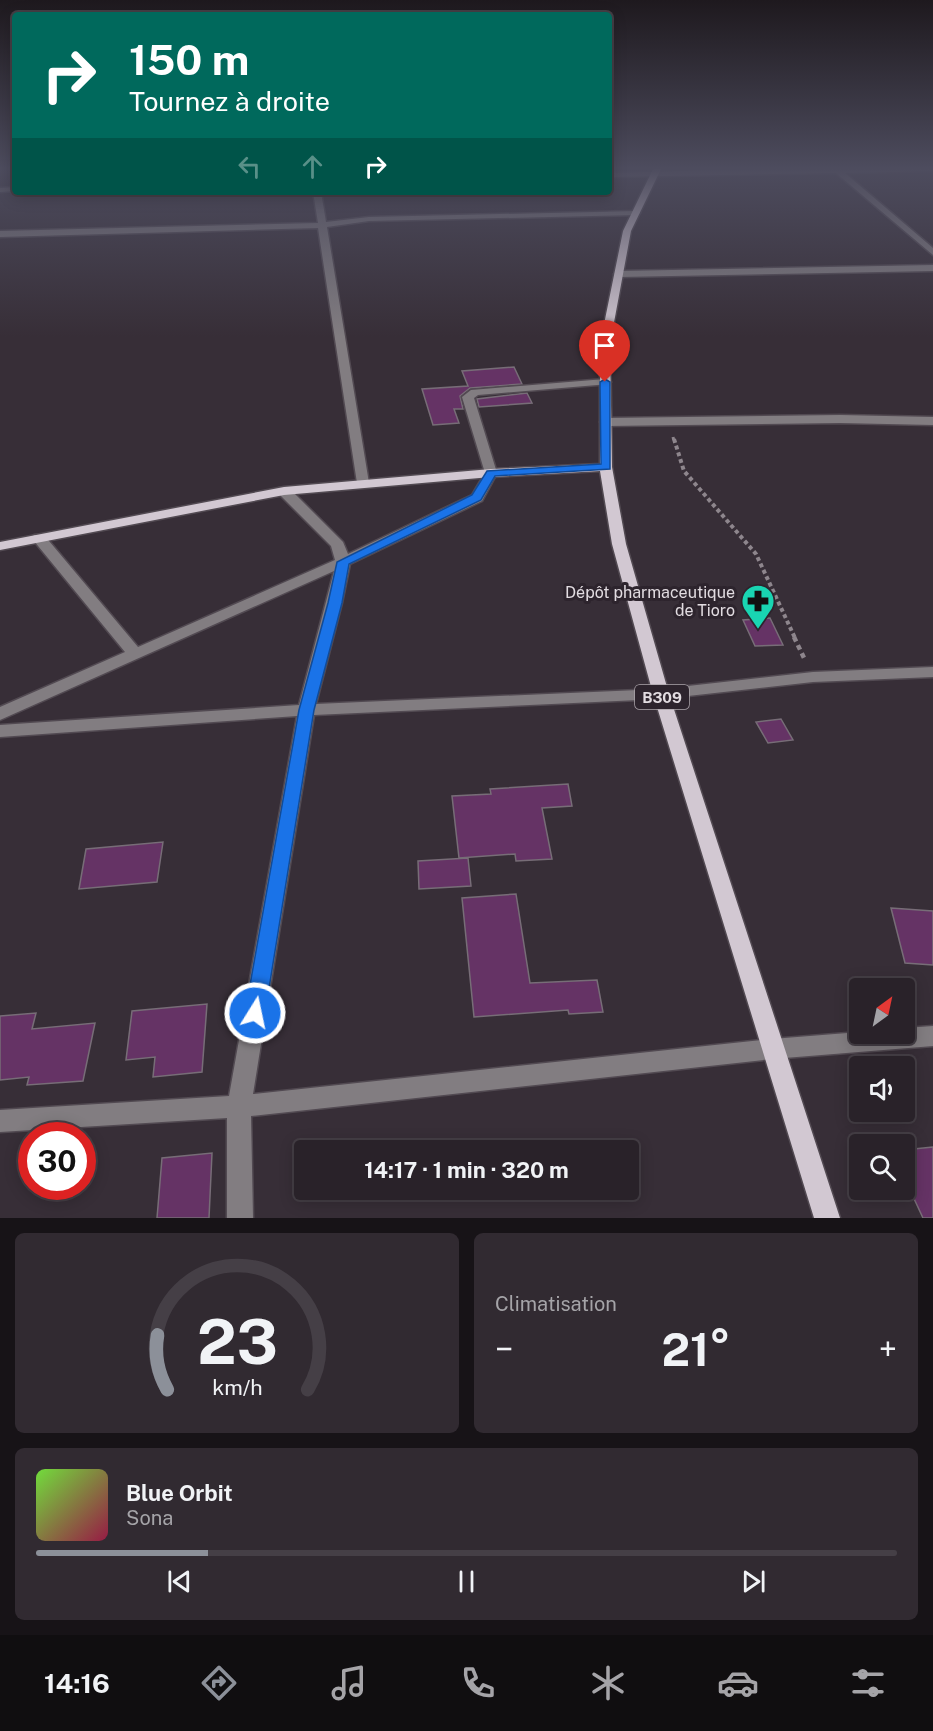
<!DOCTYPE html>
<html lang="fr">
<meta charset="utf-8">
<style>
body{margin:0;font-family:"Public Sans",sans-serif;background:#312a31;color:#f1f3f6;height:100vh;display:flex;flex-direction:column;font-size:22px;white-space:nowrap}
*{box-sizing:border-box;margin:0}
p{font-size:20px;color:#a5a4a8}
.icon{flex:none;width:33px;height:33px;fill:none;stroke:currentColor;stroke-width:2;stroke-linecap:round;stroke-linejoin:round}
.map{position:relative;height:1218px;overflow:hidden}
.drawer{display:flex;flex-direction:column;gap:15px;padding:15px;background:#171317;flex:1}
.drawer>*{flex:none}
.banner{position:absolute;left:12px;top:12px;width:600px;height:183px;border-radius:6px;box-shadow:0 3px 15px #0003,0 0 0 2px #453f46;background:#00695c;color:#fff;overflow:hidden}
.needle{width:39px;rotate:33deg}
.fabs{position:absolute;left:849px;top:978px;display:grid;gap:12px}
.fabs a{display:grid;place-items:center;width:66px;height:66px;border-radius:6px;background:#292229;box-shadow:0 3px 15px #0003,0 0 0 2px #453f46;font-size:30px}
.speed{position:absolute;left:18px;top:1122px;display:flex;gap:12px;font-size:30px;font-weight:700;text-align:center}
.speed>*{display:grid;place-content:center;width:78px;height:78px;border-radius:50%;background:#292229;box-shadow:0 3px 15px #0003,0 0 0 2px #453f46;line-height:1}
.speed .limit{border:9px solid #d22;background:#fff;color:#111}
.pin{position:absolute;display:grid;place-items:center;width:51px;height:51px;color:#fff;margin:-62px -26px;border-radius:50% 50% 50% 0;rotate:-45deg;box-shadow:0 0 6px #0007}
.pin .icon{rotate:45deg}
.me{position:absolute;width:66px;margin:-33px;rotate:10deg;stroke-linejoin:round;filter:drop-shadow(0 0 4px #0008)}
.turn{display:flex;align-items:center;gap:21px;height:126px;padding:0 18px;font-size:27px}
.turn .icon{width:78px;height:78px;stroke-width:2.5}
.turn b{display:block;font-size:42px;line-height:51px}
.lanes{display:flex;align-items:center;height:57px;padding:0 18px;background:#0003;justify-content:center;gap:30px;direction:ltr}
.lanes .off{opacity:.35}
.big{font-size:45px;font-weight:700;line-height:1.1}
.drawer .tile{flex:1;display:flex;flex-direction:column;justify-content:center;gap:9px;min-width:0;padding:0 21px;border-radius:9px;background:#312a31}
.drawer .dial{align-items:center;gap:0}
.dial svg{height:156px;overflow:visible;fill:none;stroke:#453f46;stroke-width:7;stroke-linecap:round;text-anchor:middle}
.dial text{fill:#f1f3f6;stroke:none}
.song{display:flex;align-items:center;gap:18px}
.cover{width:72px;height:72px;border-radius:9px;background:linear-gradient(135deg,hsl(100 70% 55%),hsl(340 70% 35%))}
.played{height:6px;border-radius:3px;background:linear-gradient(90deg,#8c9099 20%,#453f46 20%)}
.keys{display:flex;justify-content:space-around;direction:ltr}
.heat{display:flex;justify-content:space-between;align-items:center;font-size:33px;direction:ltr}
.drawer .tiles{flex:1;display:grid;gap:15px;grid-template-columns:1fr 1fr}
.tile:last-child{grid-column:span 2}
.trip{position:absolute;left:294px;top:1140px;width:345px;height:60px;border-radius:6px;background:#292229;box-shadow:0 3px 15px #0003,0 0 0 2px #453f46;font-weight:700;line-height:60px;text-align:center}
.menu{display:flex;height:96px;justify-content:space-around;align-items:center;background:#100e10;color:#a5a4a8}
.menu .icon{width:42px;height:42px}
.menu .selected{color:#8c9099}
.menu b{font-size:27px;color:#f1f3f6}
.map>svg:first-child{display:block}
</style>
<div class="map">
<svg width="933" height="1218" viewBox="0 0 933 1218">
<rect width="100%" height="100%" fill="#372e37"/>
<g fill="#653365" stroke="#776d77" stroke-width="1.5">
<polygon points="514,367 522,384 470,388 460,396 463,409 454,409 459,423 433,425 422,389 468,386 462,371"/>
<polygon points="527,393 532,403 479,407 477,399"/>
<polygon points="770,618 783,645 755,646 743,620"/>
<polygon points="781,719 793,740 768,743 756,722"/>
<polygon points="568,784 572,806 542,808 552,859 516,861 515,854 459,858 452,796 491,794 490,789"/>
<polygon points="163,842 157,882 79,889 86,849"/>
<polygon points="468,858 471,886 419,889 418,861"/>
<polygon points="516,894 530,983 597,980 603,1012 569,1014 568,1010 474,1017 462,898"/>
<polygon points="891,908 933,911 933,965 905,963"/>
<polygon points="207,1004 202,1072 153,1077 155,1057 126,1060 132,1011"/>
<polygon points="36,1013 32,1029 95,1023 83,1081 27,1085 29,1077 0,1080 0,1016"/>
<polygon points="933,1147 933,1218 923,1218 904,1177 904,1150"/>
<polygon points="212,1153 209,1218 157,1218 162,1158"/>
</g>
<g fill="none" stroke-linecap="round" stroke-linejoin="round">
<g stroke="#524a52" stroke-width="3">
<g id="minor">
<polygon points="832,167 933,167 933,171 845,173 933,248 933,255 836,173 609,177 609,173"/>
<polygon points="15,187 15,191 0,192 0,188"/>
<polygon points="313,192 321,192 326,222 369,217 636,211 640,213 636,215 369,221 327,227 369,483 363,487 357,483 318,228 0,237 0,231 318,223"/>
<polygon points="933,265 933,271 619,277 614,274 619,271"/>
<polygon points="605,379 611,382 609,384 478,395 474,398 497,473 482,501 350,564 342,603 316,704 661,689 813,672 933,667 933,677 813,682 661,699 314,715 253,1094 772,1039 860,1032 904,1034 904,1028 933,1026 933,1046 772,1059 251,1116 253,1218 227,1218 227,1118 0,1132 0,1110 229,1096 297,716 0,737 0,725 299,705 334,571 0,720 0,707 125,652 34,541 32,538 34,535 44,535 138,647 335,560 331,546 279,494 278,491 279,488 289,488 343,542 348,554 472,495 485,473 462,397 471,390"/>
<polygon points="840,415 933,417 933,425 840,423 606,426 600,422 606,418"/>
</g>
</g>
<g stroke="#524a52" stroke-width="3">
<polygon id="major" points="654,167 662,167 631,231 610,344 612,467 626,544 669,694 840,1218 814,1218 653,694 612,544 600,471 491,477 284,495 0,550 0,542 284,487 491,469 600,464 600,344 623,231"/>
</g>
<polyline stroke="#8e868d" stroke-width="3" stroke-dasharray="3 2" stroke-linecap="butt" points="673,437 674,441"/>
<polyline stroke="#8e868d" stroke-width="4" stroke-dasharray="4 3" stroke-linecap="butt" points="674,439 684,471 756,554 795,638"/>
<polyline stroke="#8e868d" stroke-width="4.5" stroke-dasharray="5 4" stroke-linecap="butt" points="794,637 805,660"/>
<use href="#minor" fill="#827d81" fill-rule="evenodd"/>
<use href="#major" fill="#d2c8d2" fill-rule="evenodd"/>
</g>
<linearGradient id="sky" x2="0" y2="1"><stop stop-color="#1e191e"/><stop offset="0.5" stop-color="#4d4c5e"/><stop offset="1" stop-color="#4d4c5e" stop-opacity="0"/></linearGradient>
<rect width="933" height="337" fill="url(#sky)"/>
<polygon fill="#1a73e8" stroke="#114b97" stroke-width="1.5" points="605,379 610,382 610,469 495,476 481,500 349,564 342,603 314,710 265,1013 262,1019 255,1021 248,1019 245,1013 299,710 328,603 337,562 472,495 487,471 601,464 600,382"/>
<defs>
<g id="pharmacy-pin" transform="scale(1.725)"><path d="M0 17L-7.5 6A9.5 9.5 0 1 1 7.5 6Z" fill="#19d5b2" stroke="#2d242d"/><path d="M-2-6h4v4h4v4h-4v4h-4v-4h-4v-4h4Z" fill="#111"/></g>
</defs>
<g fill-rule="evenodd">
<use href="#pharmacy-pin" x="758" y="601"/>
</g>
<g text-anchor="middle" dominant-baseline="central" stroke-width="6" stroke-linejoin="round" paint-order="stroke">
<rect fill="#2d242d" stroke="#aca5ab" stroke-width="1.5" x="635" y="685" width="54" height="24" rx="4.5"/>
<g font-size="15" font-weight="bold" fill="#e2dce1">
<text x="662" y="697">B309</text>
</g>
<g font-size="16" fill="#e2dce1" stroke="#2d242d" text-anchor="end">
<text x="735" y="592">Dépôt pharmaceutique<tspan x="735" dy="18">de Tioro</tspan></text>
</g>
</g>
</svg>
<div class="fabs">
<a><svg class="needle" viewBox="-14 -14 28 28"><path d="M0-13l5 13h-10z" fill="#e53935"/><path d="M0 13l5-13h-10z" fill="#a5a4a8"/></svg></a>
<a><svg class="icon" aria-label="sound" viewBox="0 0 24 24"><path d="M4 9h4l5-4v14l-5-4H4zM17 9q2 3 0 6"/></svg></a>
<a><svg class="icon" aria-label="search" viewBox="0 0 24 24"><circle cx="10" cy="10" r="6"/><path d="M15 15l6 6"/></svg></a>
</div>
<div class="speed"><div class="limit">30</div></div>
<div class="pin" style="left:605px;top:382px;background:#d93025"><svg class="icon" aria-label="arrive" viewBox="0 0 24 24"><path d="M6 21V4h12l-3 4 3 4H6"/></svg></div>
<svg class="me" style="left:255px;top:1013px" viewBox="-20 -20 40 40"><circle r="17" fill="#1a73e8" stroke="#fff" stroke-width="3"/><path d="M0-11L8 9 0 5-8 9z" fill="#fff"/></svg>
<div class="trip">14:17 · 1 min · 320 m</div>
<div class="banner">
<div class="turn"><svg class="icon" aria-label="right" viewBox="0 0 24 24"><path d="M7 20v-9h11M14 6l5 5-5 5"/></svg><div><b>150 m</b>Tournez à droite</div></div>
<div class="lanes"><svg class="icon off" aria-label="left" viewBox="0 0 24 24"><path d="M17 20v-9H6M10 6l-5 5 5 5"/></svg><svg class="icon off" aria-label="ahead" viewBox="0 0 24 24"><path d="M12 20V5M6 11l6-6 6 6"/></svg><svg class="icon" aria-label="right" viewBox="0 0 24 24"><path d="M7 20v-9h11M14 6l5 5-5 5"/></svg></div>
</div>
</div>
<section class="drawer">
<div class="tiles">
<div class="tile dial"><svg viewBox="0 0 100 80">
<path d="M14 69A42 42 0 1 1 86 69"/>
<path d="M14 69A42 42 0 0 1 9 41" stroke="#8c9099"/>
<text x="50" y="56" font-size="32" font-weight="700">23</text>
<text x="50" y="72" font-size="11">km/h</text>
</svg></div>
<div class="tile"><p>Climatisation</p>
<div class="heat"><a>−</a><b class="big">21°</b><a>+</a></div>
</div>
<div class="tile">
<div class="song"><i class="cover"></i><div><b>Blue Orbit</b><p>Sona</p></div></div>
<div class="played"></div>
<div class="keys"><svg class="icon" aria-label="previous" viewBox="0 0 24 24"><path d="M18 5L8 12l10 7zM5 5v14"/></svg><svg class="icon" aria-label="pause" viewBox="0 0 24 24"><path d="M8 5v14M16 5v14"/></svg><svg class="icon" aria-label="next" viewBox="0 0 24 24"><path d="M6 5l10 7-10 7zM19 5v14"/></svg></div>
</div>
</div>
</section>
<nav class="menu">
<b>14:16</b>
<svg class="icon selected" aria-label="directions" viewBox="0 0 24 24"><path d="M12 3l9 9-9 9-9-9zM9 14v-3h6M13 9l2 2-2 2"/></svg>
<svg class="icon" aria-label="music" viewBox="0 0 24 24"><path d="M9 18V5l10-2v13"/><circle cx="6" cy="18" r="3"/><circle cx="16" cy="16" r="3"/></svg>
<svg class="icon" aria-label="phone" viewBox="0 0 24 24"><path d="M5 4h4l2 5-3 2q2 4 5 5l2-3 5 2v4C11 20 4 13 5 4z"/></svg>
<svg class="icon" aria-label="climate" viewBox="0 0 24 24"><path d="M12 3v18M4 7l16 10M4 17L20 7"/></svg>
<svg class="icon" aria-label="car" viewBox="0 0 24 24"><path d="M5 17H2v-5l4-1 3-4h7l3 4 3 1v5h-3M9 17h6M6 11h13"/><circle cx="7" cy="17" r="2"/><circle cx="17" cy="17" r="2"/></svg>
<svg class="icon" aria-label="filters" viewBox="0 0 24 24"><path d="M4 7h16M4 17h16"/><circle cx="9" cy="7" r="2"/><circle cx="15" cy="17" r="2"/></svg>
</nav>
